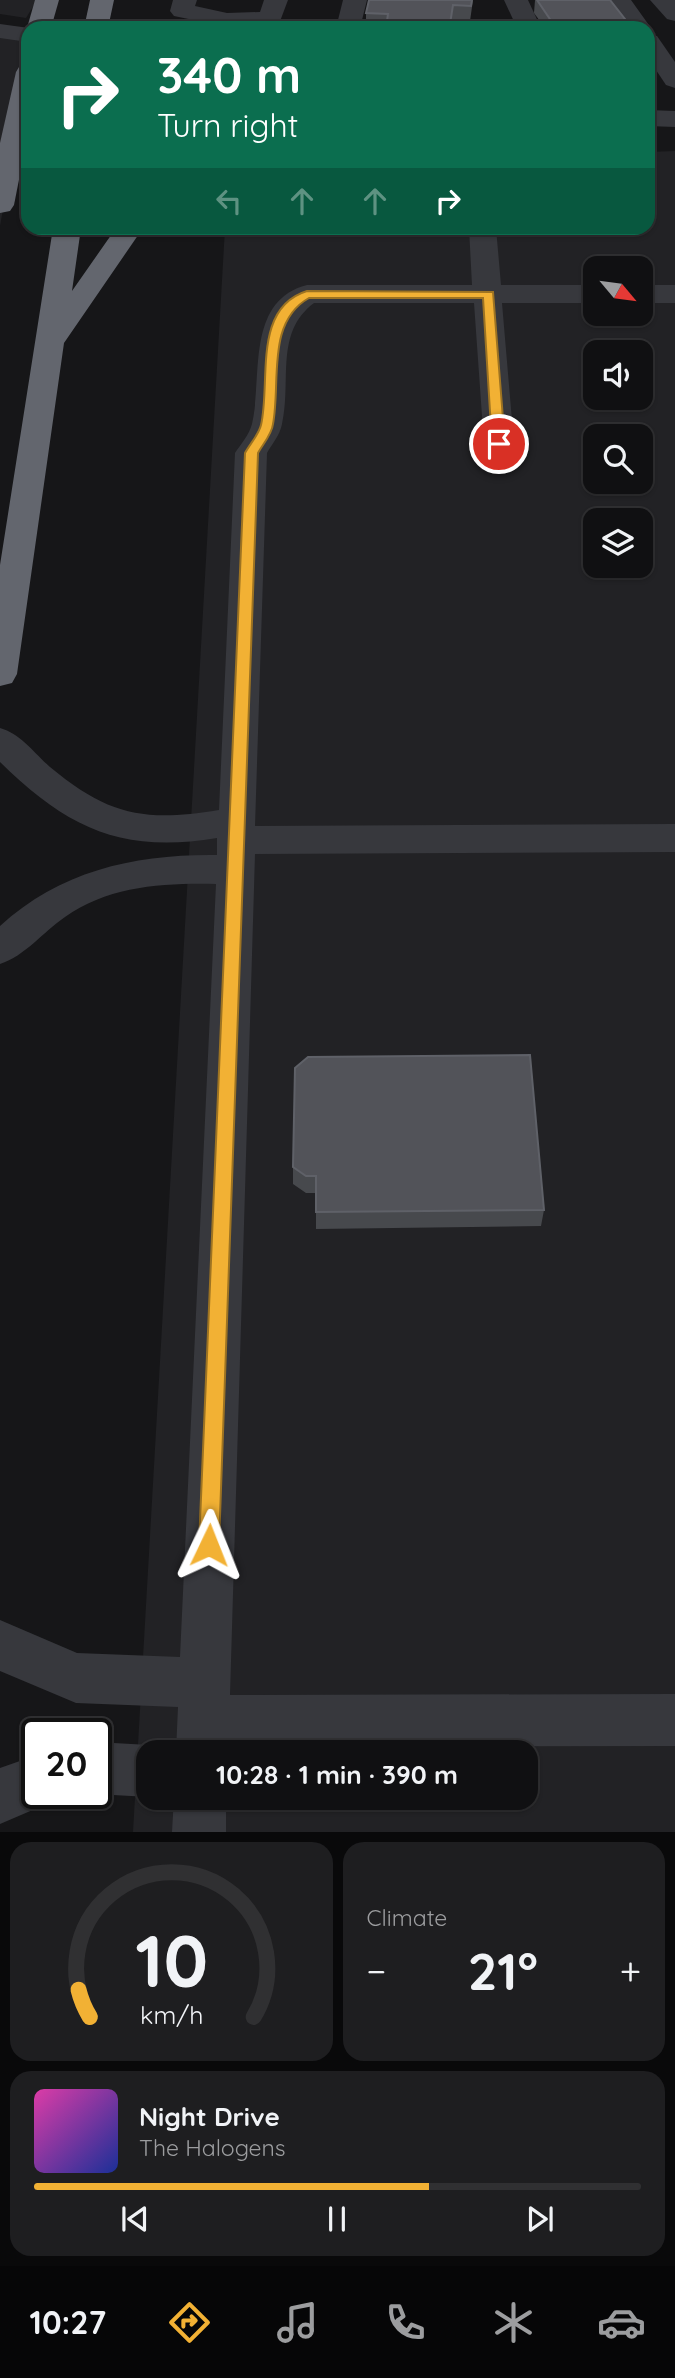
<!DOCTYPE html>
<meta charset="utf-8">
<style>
body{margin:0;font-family:Quicksand,sans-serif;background:#1e1e20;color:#f1f3f6;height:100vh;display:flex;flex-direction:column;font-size:26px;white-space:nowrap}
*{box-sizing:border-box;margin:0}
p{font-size:23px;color:#9c9d9f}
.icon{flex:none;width:38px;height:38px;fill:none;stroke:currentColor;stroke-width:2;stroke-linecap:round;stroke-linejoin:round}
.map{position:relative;height:1832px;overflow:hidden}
.panel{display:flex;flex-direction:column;gap:10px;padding:10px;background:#09090a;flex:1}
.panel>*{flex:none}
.guide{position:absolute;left:21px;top:21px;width:634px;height:214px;border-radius:21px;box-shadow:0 2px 5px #0004,0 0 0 2px #303032;background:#0b6e4f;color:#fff;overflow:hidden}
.needle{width:46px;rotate:119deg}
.tools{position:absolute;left:583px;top:256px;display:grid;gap:14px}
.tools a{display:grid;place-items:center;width:70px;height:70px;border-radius:14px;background:#101012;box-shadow:0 2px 5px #0004,0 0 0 2px #303032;font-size:35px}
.speed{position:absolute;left:21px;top:1718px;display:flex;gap:14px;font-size:35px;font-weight:700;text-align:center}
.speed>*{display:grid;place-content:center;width:91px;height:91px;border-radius:50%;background:#101012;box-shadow:0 2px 5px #0004,0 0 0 2px #303032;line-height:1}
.speed .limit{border:4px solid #111;border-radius:10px;background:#fff;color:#111}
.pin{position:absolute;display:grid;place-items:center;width:60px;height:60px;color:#fff;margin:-30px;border:4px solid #fff;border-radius:50%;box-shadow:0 2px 7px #0007}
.me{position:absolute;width:77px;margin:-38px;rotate:2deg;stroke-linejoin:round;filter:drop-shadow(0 0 5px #0008)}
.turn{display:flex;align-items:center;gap:24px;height:147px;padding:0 21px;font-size:32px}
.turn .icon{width:91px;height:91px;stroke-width:2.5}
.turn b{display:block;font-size:49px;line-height:60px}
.lanes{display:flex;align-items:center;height:66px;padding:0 21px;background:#0003;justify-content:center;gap:35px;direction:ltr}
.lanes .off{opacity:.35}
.big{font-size:52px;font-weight:700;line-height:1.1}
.panel .widget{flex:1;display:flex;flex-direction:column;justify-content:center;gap:10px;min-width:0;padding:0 24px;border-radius:21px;background:#1e1e20}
.panel .dial{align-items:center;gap:0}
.dial svg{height:182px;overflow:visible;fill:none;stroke:#303032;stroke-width:7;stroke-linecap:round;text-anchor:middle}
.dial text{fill:#f1f3f6;stroke:none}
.song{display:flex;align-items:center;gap:21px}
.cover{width:84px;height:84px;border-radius:10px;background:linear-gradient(135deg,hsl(320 70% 55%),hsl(230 70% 35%))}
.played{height:7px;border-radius:4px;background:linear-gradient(90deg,#f2b134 65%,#303032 65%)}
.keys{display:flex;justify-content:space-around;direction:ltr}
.heat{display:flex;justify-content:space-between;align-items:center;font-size:38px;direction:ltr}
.panel .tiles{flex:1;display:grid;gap:10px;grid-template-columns:1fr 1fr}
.widget:last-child{grid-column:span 2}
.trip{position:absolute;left:136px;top:1740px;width:402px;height:70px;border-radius:21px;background:#101012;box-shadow:0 2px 5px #0004,0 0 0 2px #303032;font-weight:700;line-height:70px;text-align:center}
.menu{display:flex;height:112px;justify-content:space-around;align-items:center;background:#060607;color:#9c9d9f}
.menu .icon{width:49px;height:49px}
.menu .active{color:#f2b134}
.menu b{font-size:32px;color:#f1f3f6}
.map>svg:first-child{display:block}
</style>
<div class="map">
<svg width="675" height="1832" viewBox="0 0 675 1832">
<rect width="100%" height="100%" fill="#161618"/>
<g fill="#222225" fill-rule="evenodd">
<polygon points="0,0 37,0 26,18 0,14"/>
<polygon points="0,30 28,35 28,72 0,226"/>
<path d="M675,151v1681h-542l92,-1604h423v-76zM595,268h45v45h-45zM595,352h45v45h-45zM595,436h45v45h-45zM595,520h45v45h-45zM149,1752h378v45h-378z"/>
</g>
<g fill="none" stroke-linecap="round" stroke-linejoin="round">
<g fill="#37383d" fill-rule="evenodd">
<polygon points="173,0 197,0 195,6 227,13 260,12 264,0 288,0 279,24 227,27 174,16 170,11"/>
<polygon points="343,0 367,0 360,28 336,28"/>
<polygon points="504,0 528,0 541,28 517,28"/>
<polygon points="607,0 631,0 651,28 648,33 648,28 627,28"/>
<polygon points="650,0 675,0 675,21 667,19"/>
<polygon points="0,24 29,28 28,42 0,38"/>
<polygon points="648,34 657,36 675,62 675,88 666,85 648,58"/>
<polygon points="648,110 675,111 675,127 648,126"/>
<path d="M469,228h27l5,57h94v18h-93l12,141 -4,7 -11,3 -11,-3 -4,-7 -10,-141h-160c-40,30 -22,78 -32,121 -2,11 -10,20 -15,29l-12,373 420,-2v28l-420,2 -25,841 445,-1v52l-447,1v5h-52l2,-45 -102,-4 -76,-32v-51l77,33 103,4 36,-773c-53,-1 -107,2 -151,33 -22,15 -40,39 -65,47v-38c61,-56 136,-72 217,-71v-17c-95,16 -150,-10 -217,-76v-34c21,6 34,25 50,39 59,49 95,55 169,43l16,-357c6,-9 14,-18 17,-29 11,-46 -7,-123 55,-139h165z"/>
<rect x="640" y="285" width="35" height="18"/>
<polygon points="96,1742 149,1745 166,1752 149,1752 149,1797 95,1794"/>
<polygon points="37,1755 37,1794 58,1794 56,1800 0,1824 0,1768"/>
<polygon points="174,1797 226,1797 226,1832 172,1832"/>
</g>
<g fill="#63666e" fill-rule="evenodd">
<polygon points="35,0 59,0 51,28 27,28"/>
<polygon points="90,0 114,0 108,28 84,28"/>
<polygon points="28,65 28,134 14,205 10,211 0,213 0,143 16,72 19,67"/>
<polygon points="53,228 81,228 72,291 116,228 143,228 64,343 17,674 12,683 0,686 0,565"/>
</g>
</g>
<g fill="#47494d">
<polygon points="473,0 470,21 452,20 452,24 457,28 366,28 366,13"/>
<polygon points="535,0 610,0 632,28 545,28 534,13"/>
<polygon points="293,1167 544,1210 541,1226 316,1229 316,1193 306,1193 293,1184"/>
</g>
<polygon fill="#2f3033" points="651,53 649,69 648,69 648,54"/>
<g fill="#525359" stroke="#5f6168" stroke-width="2">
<polygon points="369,0 472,0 471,6 453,5 450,24 458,24 457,28 386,28 388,14 366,13"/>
<polygon points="537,0 610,0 632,28 556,28"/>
<polygon points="530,1055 544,1210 316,1212 316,1176 306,1176 293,1167 295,1068 308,1057"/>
</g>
<path fill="#f2b134" stroke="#9d7322" stroke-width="2" d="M307,291l186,1 12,152 -6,4 -7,-4 -9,-146h-174c-43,24 -28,84 -36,126 -1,10 -10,20 -15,29l-39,1092 -3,7 -7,3 -7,-3 -3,-7 46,-1092c5,-9 14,-19 16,-28 10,-43 -9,-117 46,-134z"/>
</svg>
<div class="tools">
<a><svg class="needle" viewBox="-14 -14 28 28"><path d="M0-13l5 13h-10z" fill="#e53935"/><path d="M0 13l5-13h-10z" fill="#9c9d9f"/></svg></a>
<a><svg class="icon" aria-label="sound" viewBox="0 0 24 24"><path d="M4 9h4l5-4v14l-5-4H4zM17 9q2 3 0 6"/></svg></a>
<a><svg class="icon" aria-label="search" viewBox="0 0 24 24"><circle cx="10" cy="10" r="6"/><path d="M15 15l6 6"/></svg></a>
<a><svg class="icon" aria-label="layers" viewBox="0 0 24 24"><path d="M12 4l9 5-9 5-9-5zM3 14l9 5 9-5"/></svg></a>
</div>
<div class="speed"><div class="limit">20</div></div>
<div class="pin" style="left:499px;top:444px;background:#d93025"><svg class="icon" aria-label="arrive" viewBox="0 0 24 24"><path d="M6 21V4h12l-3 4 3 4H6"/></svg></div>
<svg class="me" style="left:209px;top:1545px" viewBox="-20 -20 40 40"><path d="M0-17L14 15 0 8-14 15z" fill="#f2b134" stroke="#fff" stroke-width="4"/></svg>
<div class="trip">10:28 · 1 min · 390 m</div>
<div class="guide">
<div class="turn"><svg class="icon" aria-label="right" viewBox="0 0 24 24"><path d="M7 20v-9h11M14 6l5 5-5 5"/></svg><div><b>340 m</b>Turn right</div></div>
<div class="lanes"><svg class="icon off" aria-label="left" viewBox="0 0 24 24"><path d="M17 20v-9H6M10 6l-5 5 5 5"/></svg><svg class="icon off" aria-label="ahead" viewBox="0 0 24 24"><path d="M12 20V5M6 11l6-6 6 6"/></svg><svg class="icon off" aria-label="ahead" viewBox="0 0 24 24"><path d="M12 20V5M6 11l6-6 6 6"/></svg><svg class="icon" aria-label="right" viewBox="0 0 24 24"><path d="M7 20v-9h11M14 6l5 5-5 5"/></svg></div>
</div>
</div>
<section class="panel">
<div class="tiles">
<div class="widget dial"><svg viewBox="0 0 100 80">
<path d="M14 69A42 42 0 1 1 86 69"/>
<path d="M14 69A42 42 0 0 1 9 57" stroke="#f2b134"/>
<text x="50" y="56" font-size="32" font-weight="700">10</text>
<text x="50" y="72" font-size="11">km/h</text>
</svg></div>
<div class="widget"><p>Climate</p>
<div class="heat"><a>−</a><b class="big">21°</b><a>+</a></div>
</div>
<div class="widget">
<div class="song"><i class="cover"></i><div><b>Night Drive</b><p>The Halogens</p></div></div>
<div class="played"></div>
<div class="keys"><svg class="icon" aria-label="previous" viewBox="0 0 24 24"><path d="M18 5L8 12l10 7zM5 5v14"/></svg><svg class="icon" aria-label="pause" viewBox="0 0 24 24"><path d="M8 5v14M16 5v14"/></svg><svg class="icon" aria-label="next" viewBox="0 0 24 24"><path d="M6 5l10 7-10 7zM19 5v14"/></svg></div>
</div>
</div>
</section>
<nav class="menu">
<b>10:27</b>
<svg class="icon active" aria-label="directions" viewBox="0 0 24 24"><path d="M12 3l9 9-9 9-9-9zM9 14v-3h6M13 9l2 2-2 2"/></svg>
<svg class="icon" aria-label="music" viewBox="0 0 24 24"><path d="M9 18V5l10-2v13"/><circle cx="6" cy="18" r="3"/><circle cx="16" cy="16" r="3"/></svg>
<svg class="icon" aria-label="phone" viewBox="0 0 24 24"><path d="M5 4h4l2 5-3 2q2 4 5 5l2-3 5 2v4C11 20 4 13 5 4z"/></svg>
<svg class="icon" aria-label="climate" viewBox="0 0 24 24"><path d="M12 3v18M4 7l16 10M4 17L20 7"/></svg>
<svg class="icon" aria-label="car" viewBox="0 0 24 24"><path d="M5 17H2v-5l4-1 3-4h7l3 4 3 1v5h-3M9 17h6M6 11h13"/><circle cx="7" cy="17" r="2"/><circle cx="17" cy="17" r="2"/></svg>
</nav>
